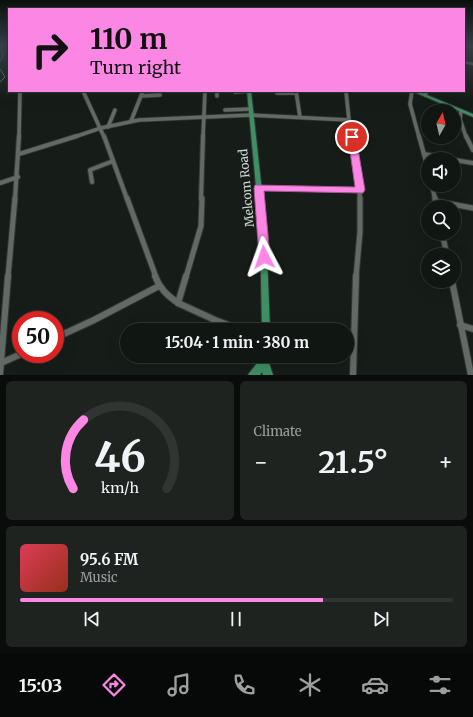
<!DOCTYPE html>
<meta charset="utf-8">
<style>
body{margin:0;font-family:Merriweather,serif;background:#1e2320;color:#f1f3f6;height:100vh;display:flex;flex-direction:column;font-size:15px;white-space:nowrap}
*{box-sizing:border-box;margin:0}
p{font-size:13px;color:#9c9f9f}
.icon{flex:none;width:22px;height:22px;fill:none;stroke:currentColor;stroke-width:2;stroke-linecap:round;stroke-linejoin:round}
.map{position:relative;height:375px;overflow:hidden}
.panel{display:flex;flex-direction:column;gap:6px;padding:6px;background:#090c0a;flex:1}
.panel>*{flex:none}
.hud{position:absolute;left:8px;top:8px;width:457px;height:84px;border-radius:0px;box-shadow:0 4px 16px #0002,0 0 0 1px #303532;background:#fc86e4;color:#111;overflow:hidden}
.needle{width:26px;rotate:8deg}
.buttons{position:absolute;left:421px;top:104px;display:grid;gap:8px}
.buttons a{display:grid;place-items:center;width:40px;height:40px;border-radius:50%;background:#101612;box-shadow:0 4px 16px #0002,0 0 0 1px #303532;font-size:20px}
.speed{position:absolute;left:12px;top:311px;display:flex;gap:8px;font-size:20px;font-weight:700;text-align:center}
.speed>*{display:grid;place-content:center;width:52px;height:52px;border-radius:50%;background:#101612;box-shadow:0 4px 16px #0002,0 0 0 1px #303532;line-height:1}
.speed .limit{border:6px solid #d22;background:#fff;color:#111}
.pin{position:absolute;display:grid;place-items:center;width:34px;height:34px;color:#fff;margin:-17px;border:2px solid #fff;border-radius:50%;box-shadow:0 1px 4px #0007}
.me{position:absolute;width:44px;margin:-22px;rotate:356deg;stroke-linejoin:round;filter:drop-shadow(0 0 3px #0008)}
.turn{display:flex;align-items:center;gap:14px;height:84px;padding:0 16px;font-size:18px}
.turn .icon{width:52px;height:52px;stroke-width:2.5}
.turn b{display:block;font-size:28px;line-height:34px}
.big{font-size:30px;font-weight:700;line-height:1.1}
.panel .widget{flex:1;display:flex;flex-direction:column;justify-content:center;gap:6px;min-width:0;padding:0 14px;border-radius:6px;background:#1e2320}
.panel .dial{align-items:center;gap:0}
.dial svg{height:104px;overflow:visible;fill:none;stroke:#303532;stroke-width:7;stroke-linecap:round;text-anchor:middle}
.dial text{fill:#f1f3f6;stroke:none}
.song{display:flex;align-items:center;gap:12px}
.cover{width:48px;height:48px;border-radius:6px;background:linear-gradient(135deg,hsl(350 70% 55%),hsl(10 70% 35%))}
.played{height:4px;border-radius:2px;background:linear-gradient(90deg,#fc86e4 70%,#303532 70%)}
.keys{display:flex;justify-content:space-around;direction:ltr}
.heat{display:flex;justify-content:space-between;align-items:center;font-size:22px;direction:ltr}
.panel .tiles{flex:1;display:grid;gap:6px;grid-template-columns:1fr 1fr}
.widget:last-child{grid-column:span 2}
.trip{position:absolute;left:120px;top:323px;width:234px;height:40px;border-radius:20px;background:#101612;box-shadow:0 4px 16px #0002,0 0 0 1px #303532;font-weight:700;line-height:40px;text-align:center}
.menu{display:flex;height:64px;justify-content:space-around;align-items:center;background:#060907;color:#9c9f9f}
.menu .icon{width:28px;height:28px}
.menu .current{color:#fc86e4}
.menu b{font-size:18px;color:#f1f3f6}
.map>svg:first-child{display:block}
</style>
<div class="map">
<svg width="473" height="375" viewBox="0 0 473 375">
<rect width="100%" height="100%" fill="#161d18"/>
<g fill="none" stroke-linecap="round" stroke-linejoin="round">
<g stroke="#40906c" stroke-width="1">
<polyline points="0,46 3,56 0,61"/>
<polyline points="467,46 473,48"/>
<polyline points="0,69 5,77 0,82"/>
</g>
<g stroke="#343835" stroke-width="3.5">
<polyline id="minor-far4" points="464,62 473,64"/>
</g>
<g stroke="#343835" stroke-width="5">
<g id="minor-far3">
<polyline points="83,91 104,137"/>
<polyline points="217,91 217,96"/>
<polyline points="296,91 300,117"/>
<polyline points="412,91 410,104 419,137"/>
<polyline points="235,92 249,91"/>
<polyline points="277,93 296,93"/>
<polyline points="425,95 427,91"/>
<polyline points="141,96 160,95"/>
<polyline points="225,110 251,109"/>
<polyline points="461,111 460,119 466,137"/>
<polyline points="349,120 352,137"/>
<polyline points="131,121 143,91"/>
<polyline points="108,127 115,110"/>
<polyline points="19,137 20,91"/>
<polyline points="74,137 101,128 139,120 251,115 349,120 346,91"/>
<polyline points="203,137 205,91"/>
</g>
</g>
<g stroke="#343835" stroke-width="6">
<g id="minor-far2">
<polyline points="104,136 127,199"/>
<polyline points="352,136 357,161 360,199"/>
<polyline points="419,136 428,169"/>
<polyline points="466,136 473,150"/>
<polyline points="19,154 77,136"/>
<polyline points="424,154 451,159"/>
<polyline points="454,160 473,163"/>
<polyline points="92,182 90,170 113,161"/>
<polyline points="0,183 18,177"/>
<polyline points="432,185 435,199"/>
<polyline points="259,188 360,190"/>
<polyline points="15,199 19,136"/>
<polyline points="201,199 203,136"/>
</g>
</g>
<g stroke="#343835" stroke-width="7">
<g id="minor-far1">
<polyline points="127,198 156,277"/>
<polyline points="435,198 437,207"/>
<polyline points="435,201 473,208"/>
<polyline points="442,233 447,255"/>
<polyline points="8,277 15,198"/>
<polyline points="186,277 201,226 202,198"/>
<polyline points="356,277 360,232 360,198"/>
</g>
</g>
<g stroke="#343835" stroke-width="8">
<g id="minor">
<path d="M155,276c5,13 12,19 23,27"/>
<polyline points="186,276 178,303 215,320 242,330"/>
<polyline points="452,281 471,375"/>
<polyline points="266,325 282,330"/>
<polyline points="460,325 473,329"/>
<polyline points="55,338 94,320 159,286"/>
<polyline points="1,363 21,354"/>
<polyline points="0,374 8,276"/>
<polyline points="353,375 356,276"/>
</g>
</g>
<g stroke="#343835" stroke-width="2">
<g id="major">
<polygon points="247,91 251,91 266,229 270,330 262,330 260,229"/>
<polygon points="412,91 417,91 473,114 473,117"/>
<polygon points="259,356 269,356 269,363 273,375 263,375 262,372 260,375 248,375 250,372 259,361"/>
</g>
</g>
<use href="#minor-far4" stroke="#626a64" stroke-width="2.5"/>
<use href="#minor-far3" stroke="#626a64" stroke-width="3.5"/>
<use href="#minor-far2" stroke="#626a64" stroke-width="4"/>
<use href="#minor-far1" stroke="#626a64" stroke-width="5"/>
<use href="#minor" stroke="#626a64" stroke-width="6"/>
<use href="#major" fill="#3f8f65" fill-rule="evenodd"/>
</g>
<linearGradient id="sky" x2="0" y2="1"><stop stop-color="#0c100d"/><stop offset="0.46" stop-color="#364048"/><stop offset="1" stop-color="#364048" stop-opacity="0"/></linearGradient>
<rect width="473" height="99" fill="url(#sky)"/>
<polygon fill="#fc86e4" stroke="#a45794" points="352,134 356,137 365,190 363,193 264,191 270,257 268,261 264,263 261,261 259,257 254,188 255,185 355,187 348,137"/>
<g text-anchor="middle" dominant-baseline="central" stroke-width="4" stroke-linejoin="round" paint-order="stroke">
<g font-size="12" fill="#d1d5d2" stroke="#161d18">
<text transform="translate(246 188) rotate(-95)">Melcom Road</text>
</g>
</g>
</svg>
<div class="buttons">
<a><svg class="needle" viewBox="-14 -14 28 28"><path d="M0-13l5 13h-10z" fill="#e53935"/><path d="M0 13l5-13h-10z" fill="#9c9f9f"/></svg></a>
<a><svg class="icon" aria-label="sound" viewBox="0 0 24 24"><path d="M4 9h4l5-4v14l-5-4H4zM17 9q2 3 0 6"/></svg></a>
<a><svg class="icon" aria-label="search" viewBox="0 0 24 24"><circle cx="10" cy="10" r="6"/><path d="M15 15l6 6"/></svg></a>
<a><svg class="icon" aria-label="layers" viewBox="0 0 24 24"><path d="M12 4l9 5-9 5-9-5zM3 14l9 5 9-5"/></svg></a>
</div>
<div class="speed"><div class="limit">50</div></div>
<div class="pin" style="left:352px;top:137px;background:#d93025"><svg class="icon" aria-label="arrive" viewBox="0 0 24 24"><path d="M6 21V4h12l-3 4 3 4H6"/></svg></div>
<svg class="me" style="left:264px;top:257px" viewBox="-20 -20 40 40"><path d="M0-17L14 15 0 8-14 15z" fill="#fc86e4" stroke="#fff" stroke-width="4"/></svg>
<div class="trip">15:04 · 1 min · 380 m</div>
<div class="hud">
<div class="turn"><svg class="icon" aria-label="right" viewBox="0 0 24 24"><path d="M7 20v-9h11M14 6l5 5-5 5"/></svg><div><b>110 m</b>Turn right</div></div>
</div>
</div>
<section class="panel">
<div class="tiles">
<div class="widget dial"><svg viewBox="0 0 100 80">
<path d="M14 69A42 42 0 1 1 86 69"/>
<path d="M14 69A42 42 0 0 1 22 16" stroke="#fc86e4"/>
<text x="50" y="56" font-size="32" font-weight="700">46</text>
<text x="50" y="72" font-size="11">km/h</text>
</svg></div>
<div class="widget"><p>Climate</p>
<div class="heat"><a>−</a><b class="big">21.5°</b><a>+</a></div>
</div>
<div class="widget">
<div class="song"><i class="cover"></i><div><b>95.6 FM</b><p>Music</p></div></div>
<div class="played"></div>
<div class="keys"><svg class="icon" aria-label="previous" viewBox="0 0 24 24"><path d="M18 5L8 12l10 7zM5 5v14"/></svg><svg class="icon" aria-label="pause" viewBox="0 0 24 24"><path d="M8 5v14M16 5v14"/></svg><svg class="icon" aria-label="next" viewBox="0 0 24 24"><path d="M6 5l10 7-10 7zM19 5v14"/></svg></div>
</div>
</div>
</section>
<nav class="menu">
<b>15:03</b>
<svg class="icon current" aria-label="directions" viewBox="0 0 24 24"><path d="M12 3l9 9-9 9-9-9zM9 14v-3h6M13 9l2 2-2 2"/></svg>
<svg class="icon" aria-label="music" viewBox="0 0 24 24"><path d="M9 18V5l10-2v13"/><circle cx="6" cy="18" r="3"/><circle cx="16" cy="16" r="3"/></svg>
<svg class="icon" aria-label="phone" viewBox="0 0 24 24"><path d="M5 4h4l2 5-3 2q2 4 5 5l2-3 5 2v4C11 20 4 13 5 4z"/></svg>
<svg class="icon" aria-label="climate" viewBox="0 0 24 24"><path d="M12 3v18M4 7l16 10M4 17L20 7"/></svg>
<svg class="icon" aria-label="car" viewBox="0 0 24 24"><path d="M5 17H2v-5l4-1 3-4h7l3 4 3 1v5h-3M9 17h6M6 11h13"/><circle cx="7" cy="17" r="2"/><circle cx="17" cy="17" r="2"/></svg>
<svg class="icon" aria-label="filters" viewBox="0 0 24 24"><path d="M4 7h16M4 17h16"/><circle cx="9" cy="7" r="2"/><circle cx="15" cy="17" r="2"/></svg>
</nav>
